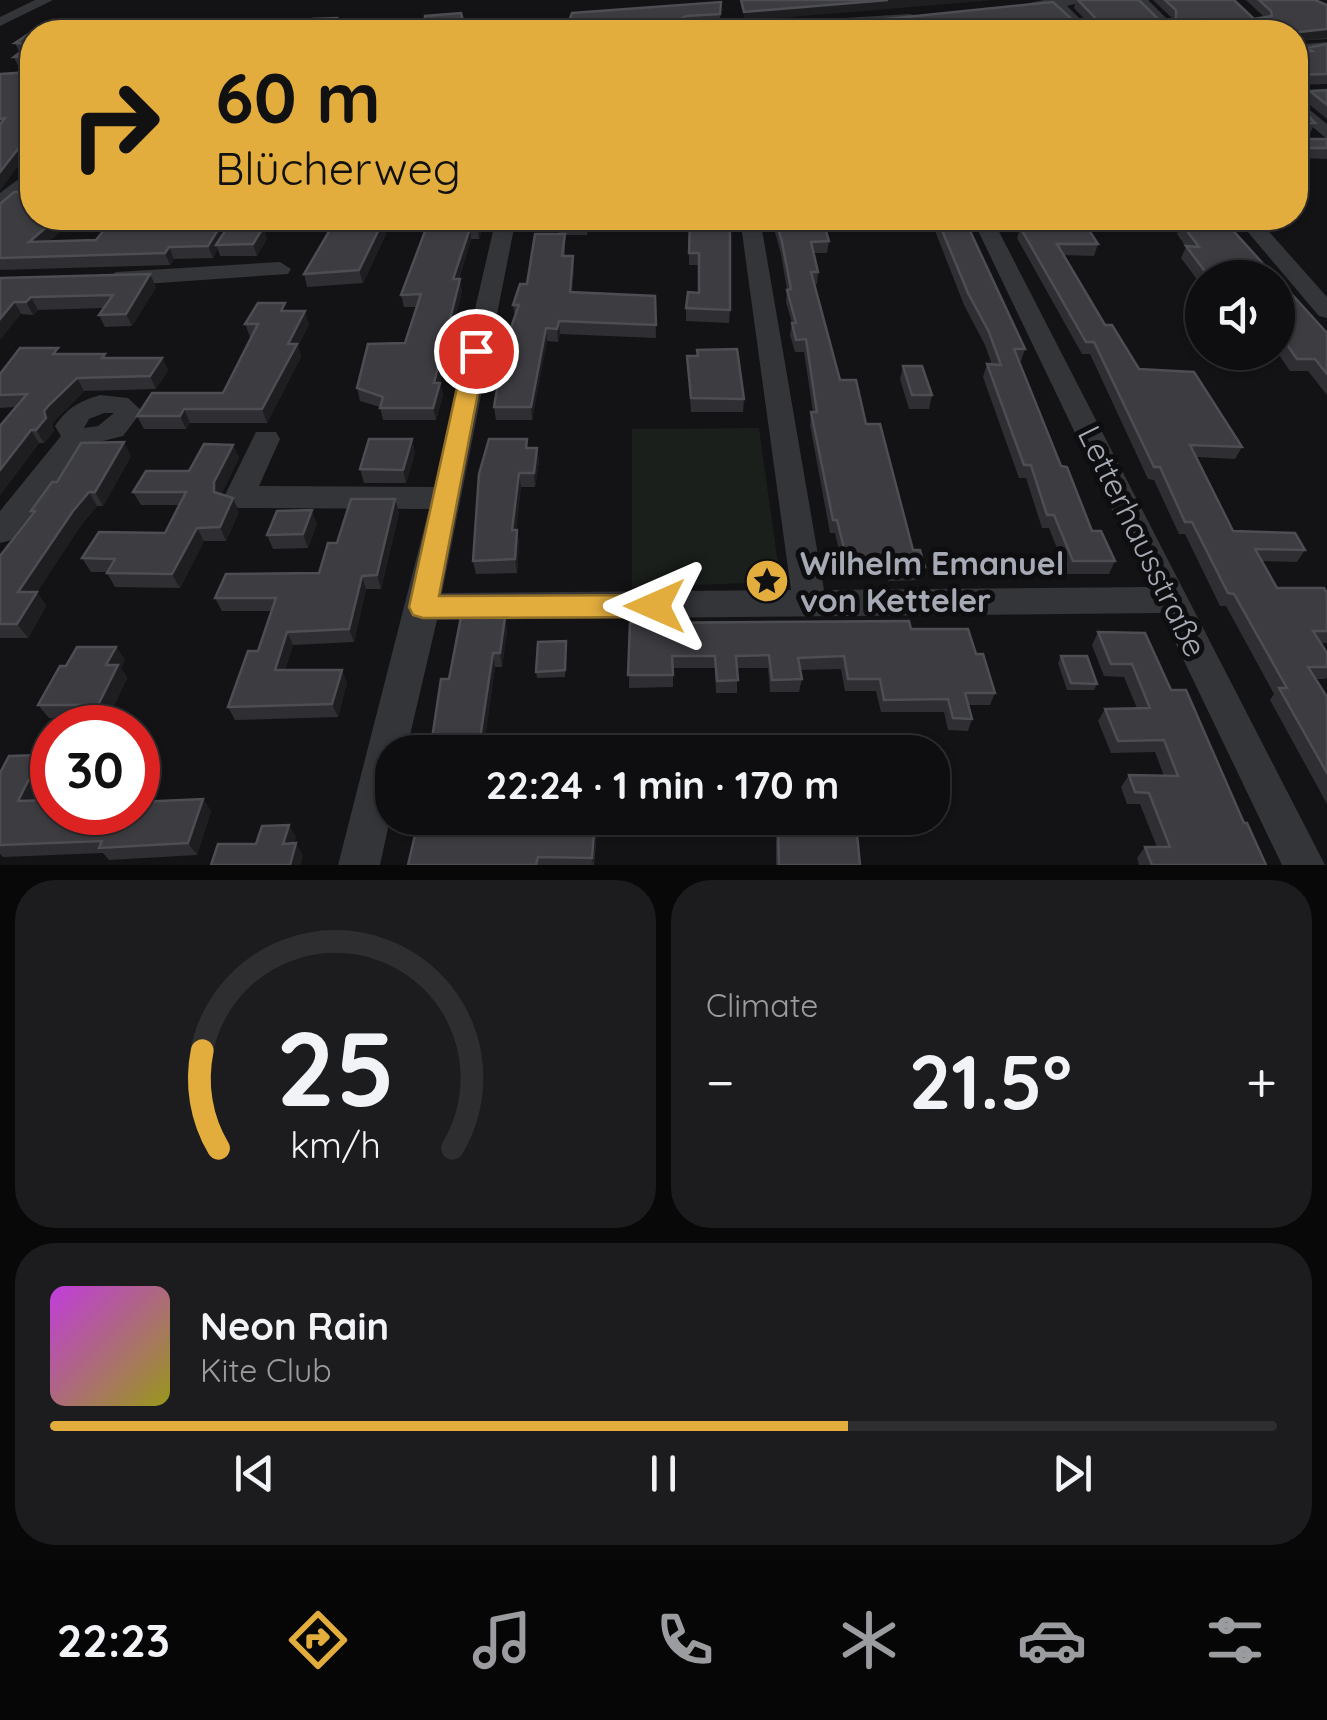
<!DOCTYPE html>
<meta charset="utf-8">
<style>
body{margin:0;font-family:Quicksand,sans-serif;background:#1c1c1e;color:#f1f3f6;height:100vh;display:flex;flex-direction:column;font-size:38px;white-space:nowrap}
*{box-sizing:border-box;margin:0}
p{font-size:32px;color:#9b9c9f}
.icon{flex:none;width:55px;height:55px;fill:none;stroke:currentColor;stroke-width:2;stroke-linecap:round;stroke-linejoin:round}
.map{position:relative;height:865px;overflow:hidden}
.side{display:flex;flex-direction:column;gap:15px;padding:15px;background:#080809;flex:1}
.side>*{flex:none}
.banner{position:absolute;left:20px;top:20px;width:1288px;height:210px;border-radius:40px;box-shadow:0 2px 8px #0004,0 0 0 2px #2e2e30;background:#e2ad3d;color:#111;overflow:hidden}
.tools{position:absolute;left:1185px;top:260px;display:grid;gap:20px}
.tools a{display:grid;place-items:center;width:110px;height:110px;border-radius:50%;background:#0e0e10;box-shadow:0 2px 8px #0004,0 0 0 2px #2e2e30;font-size:50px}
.speed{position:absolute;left:30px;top:705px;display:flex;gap:20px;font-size:50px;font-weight:700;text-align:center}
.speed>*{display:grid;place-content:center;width:130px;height:130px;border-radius:50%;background:#0e0e10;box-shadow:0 2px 8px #0004,0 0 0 2px #2e2e30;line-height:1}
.speed .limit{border:15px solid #d22;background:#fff;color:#111}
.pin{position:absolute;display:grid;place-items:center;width:85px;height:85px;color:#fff;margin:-42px;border:5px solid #fff;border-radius:50%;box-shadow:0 2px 10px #0007}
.me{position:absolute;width:110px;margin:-55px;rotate:270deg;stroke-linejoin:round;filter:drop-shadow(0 0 8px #0008)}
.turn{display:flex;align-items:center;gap:35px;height:210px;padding:0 30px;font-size:45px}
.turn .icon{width:130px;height:130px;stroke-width:2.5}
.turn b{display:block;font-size:70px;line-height:85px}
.big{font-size:75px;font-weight:700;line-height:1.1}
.side .widget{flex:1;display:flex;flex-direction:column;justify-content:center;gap:15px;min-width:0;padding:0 35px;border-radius:40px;background:#1c1c1e}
.side .dial{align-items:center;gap:0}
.dial svg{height:260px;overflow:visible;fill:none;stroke:#2e2e30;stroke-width:7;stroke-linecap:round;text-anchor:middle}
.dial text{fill:#f1f3f6;stroke:none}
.song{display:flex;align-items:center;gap:30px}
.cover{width:120px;height:120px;border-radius:15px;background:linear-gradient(135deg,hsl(290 70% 55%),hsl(60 70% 35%))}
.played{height:10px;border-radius:5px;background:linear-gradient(90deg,#e2ad3d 65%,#2e2e30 65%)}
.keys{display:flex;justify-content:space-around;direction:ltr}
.heat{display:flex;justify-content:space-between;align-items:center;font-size:55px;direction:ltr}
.side .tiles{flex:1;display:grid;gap:15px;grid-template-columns:1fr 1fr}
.widget:last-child{grid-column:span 2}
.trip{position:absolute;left:375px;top:735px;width:575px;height:100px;border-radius:40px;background:#0e0e10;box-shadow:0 2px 8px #0004,0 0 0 2px #2e2e30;font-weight:700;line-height:100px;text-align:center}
.dock{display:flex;height:160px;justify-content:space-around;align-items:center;background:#060606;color:#9b9c9f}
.dock .icon{width:70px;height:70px}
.dock .active{color:#e2ad3d}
.dock b{font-size:45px;color:#f1f3f6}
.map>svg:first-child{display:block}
</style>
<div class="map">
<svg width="1327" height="865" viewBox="0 0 1327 865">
<rect width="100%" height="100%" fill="#131315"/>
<polygon fill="#1a1f1b" points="759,428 778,564 784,569 783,579 761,590 752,583 632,587 632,429"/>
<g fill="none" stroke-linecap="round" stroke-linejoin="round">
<g fill="#343539" fill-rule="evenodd">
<polygon points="35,0 53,0 0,26 0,17"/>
<polygon points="1044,0 1089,0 1067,6 1093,32 1078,32 1053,7 1017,11 1010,7"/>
<polygon points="1133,0 1148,0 1170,22 1170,28 1160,28"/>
<polygon points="909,14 914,15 914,21 747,32 679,32 686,28"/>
<polygon points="1327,42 1327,50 1295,55 1295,45"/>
<polygon points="1295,98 1327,124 1327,139 1295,112"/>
<polygon points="32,169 32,185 0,209 0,193"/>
<polygon points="496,218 516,218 442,593 791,590 740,218 760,218 824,590 1149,587 972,218 992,218 1325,865 1282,865 1161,613 437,620 406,752 392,752 392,810 380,865 338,865 429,509 239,508 229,505 224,497 256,432 276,432 280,439 259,486 434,487"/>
<polygon points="1236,218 1257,218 1327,297 1327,318 1319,316"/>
<polygon points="280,262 291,269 288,274 116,286 105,279 116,272"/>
<path d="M100,395l28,3 14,13 -19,25 -40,10 -72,94 -11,3v-32l61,-75 -6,-10c12,-18 25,-25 45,-31zM104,413h10l-16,13 -14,2 5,-9z"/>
</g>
</g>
<g fill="#2f2f33">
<polygon points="1076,0 1139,0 1160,21 1173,21 1173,19 1153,0 1234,0 1254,19 1264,17 1246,0 1315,0 1327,5 1327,39 1296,41 1295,43 1295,32 1254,32 1248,30 1216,29 1220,32 747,32 748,28 1091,26 1074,8"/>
<polygon points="721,2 720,22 686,24 681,27 720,32 572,13"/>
<polygon points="32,32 32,147 0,190 0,74 30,72 30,66 18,66 14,57 19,52 15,43"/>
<polygon points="1327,44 1327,84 1297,85 1296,102 1315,123 1310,133 1297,134 1298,139 1327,139 1327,159 1300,158 1295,154 1295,52 1305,52 1306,48"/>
<polygon points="1327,90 1327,119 1305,101 1310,91"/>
<polygon points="0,204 32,218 76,218 49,241 96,240 176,229 222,236 267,238 257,256 220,256 218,249 213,258 174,259 170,265 0,270"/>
<polygon points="430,218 485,218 479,239 471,239 459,279 462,291 440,383 443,395 436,420 383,420 380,407 360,401 357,388 405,343 417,307 404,307 401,295"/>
<polygon points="559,218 600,218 599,228 588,228 587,235 565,235 565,256 574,269 572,292 655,296 656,338 560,334 558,342 547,341 532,420 496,420 494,407 515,317 513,305 559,234"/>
<polygon points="689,218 730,310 729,323 686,321 686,308 698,293 699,265 689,265"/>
<polygon points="771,218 822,218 829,241 827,253 814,253 818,272 817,284 814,284 840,380 866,424 913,550 925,567 921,580 888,581 887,577 845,577 835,533 830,533 810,425 811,412 813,412 804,352 795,352 790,335 792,323 786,302 787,290 781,254"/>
<polygon points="930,218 964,218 1025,349 1021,361 1019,361 1061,466 1092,531 1115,561 1109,574 1067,574 1049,528 1042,528 1026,478 1019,478 983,377 987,364 992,365 985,345 964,305"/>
<polygon points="1012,218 1081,218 1098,244 1094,256 1064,255 1105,325 1139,369 1242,447 1235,459 1197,457 1233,531 1305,550 1297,562 1262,561 1277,588 1327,593 1327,643 1321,643 1327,653 1327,677 1326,679 1316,679 1327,697 1327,804 1270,700 1274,694 1226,606 1220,606 1185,534 1179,534 1154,480 1148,479 1090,354 1082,354 1017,238 1019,232"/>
<polygon points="1185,218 1227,218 1234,226 1233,230 1276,278 1202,278 1202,286 1181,258 1186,247 1177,234 1181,223 1190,223"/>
<polygon points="383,221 386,234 363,283 307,287 304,274"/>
<polygon points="0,278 156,287 132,326 105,327 99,315 104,308 38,310 33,315 21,314"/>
<polygon points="1278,279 1327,333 1327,395 1308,371 1290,371 1277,352"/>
<polygon points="288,311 309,324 298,346 301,357 267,423 190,423 186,429 144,429 137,416 223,393 252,337 250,337 245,324"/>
<polygon points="697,350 744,399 743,412 691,412 687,356 697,356"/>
<polygon points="61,354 106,358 162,358 168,370 156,389 84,391 57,418 52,424 54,431 44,443 39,443 0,495 0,426 15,407 0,408 0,374"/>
<polygon points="903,366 932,395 929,409 909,409 900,379"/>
<polygon points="412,439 415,453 406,483 364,483 360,469"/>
<polygon points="233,445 239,458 221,494 239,512 226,541 204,541 180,588 115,587 107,573 107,572 91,572 82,558 165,533 179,505 141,505 133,492 189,471"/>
<polygon points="528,448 537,448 539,461 535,487 521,487 516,530 517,530 519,543 517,573 476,574 473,561"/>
<polygon points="131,456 103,506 97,506 81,525 37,592 46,606 28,638 0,638 0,556 33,514 31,511 57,482"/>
<polygon points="395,499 399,513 381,589 366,589 354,642 293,645 285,670 347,682 338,717 235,720 228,707 258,651 271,611 222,611 215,598 319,573 337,543"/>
<polygon points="317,524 308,548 273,549 267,535"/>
<polygon points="505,617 507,631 502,667 495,667 484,745 486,752 430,752 449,679"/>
<polygon points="630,623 911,629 976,654 995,693 990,705 969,705 972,719 968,731 948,730 944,712 881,712 876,691 845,691 841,669 800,670 802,679 799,692 770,692 768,668 737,668 737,693 716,693 715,668 673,668 673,687 629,688"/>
<polygon points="1098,632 1171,690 1266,865 1139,865 1137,858 1145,847 1157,847 1140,804 1127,804 1121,787 1129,775 1164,776 1155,752 1111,753 1098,721 1105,709 1137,708 1124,677 1104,676 1092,645"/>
<polygon points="566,641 565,677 537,678 536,672"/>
<polygon points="116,647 125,660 121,668 127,678 108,718 49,718 38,705"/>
<polygon points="1061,656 1097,684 1094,690 1067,690 1058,663"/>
<polygon points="52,768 36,800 52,812 203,799 211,811 197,855 109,860 103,853 3,857 0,854 0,773"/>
<polygon points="778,828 834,833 860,865 776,865 776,840"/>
<polygon points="478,830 597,832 594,865 408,865"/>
</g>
<g fill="#1e1e21">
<polygon points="888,0 995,0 743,21 744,12"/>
<polygon points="686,16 686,24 675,31 675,23"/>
<polygon points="1327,29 1327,38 1295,41 1299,32"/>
<polygon points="32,131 32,147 0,190 0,172"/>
<polygon points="57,218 76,218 35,254 29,242"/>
<polygon points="171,218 176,230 163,230"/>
<polygon points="480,218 485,218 479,239 477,228"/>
<polygon points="383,221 386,234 363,283 359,270"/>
<polygon points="264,226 267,238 257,256 253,244"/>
<polygon points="219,228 223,240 216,245 218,249 213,258 208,246"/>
<polygon points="470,228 471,239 455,291 453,279"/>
<polygon points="169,247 174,259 170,265 165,253"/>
<polygon points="573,256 574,269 571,304 570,292"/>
<polygon points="150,274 156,287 132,326 126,314"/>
<polygon points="460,279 462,291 437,395 434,383"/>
<polygon points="31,297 38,310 33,315 26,302"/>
<polygon points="14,302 21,314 0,340 0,319"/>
<polygon points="305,311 309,324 298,346 301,357 267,423 262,409 288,344"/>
<polygon points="559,321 560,334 558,342 557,329"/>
<polygon points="546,328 547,341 532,420 531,407"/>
<polygon points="162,358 168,370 156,389 150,376"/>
<polygon points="77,378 84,391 57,418 52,424 54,431 44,443 36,430 44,411"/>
<polygon points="440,383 443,395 436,420 433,408"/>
<polygon points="184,409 190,423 186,429 180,416"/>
<polygon points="31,430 39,443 0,495 0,470"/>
<polygon points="412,439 415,453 406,483 403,470"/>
<polygon points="124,442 131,456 103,506 95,492"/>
<polygon points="233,445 239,458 221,495 214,492 214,482"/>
<polygon points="537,448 539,461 535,487 534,473"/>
<polygon points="519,473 521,487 514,543 512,530"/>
<polygon points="89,492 97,506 81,525 37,592 46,606 28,638 17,624 18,592 73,511"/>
<polygon points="233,498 239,512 226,541 220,527"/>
<polygon points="395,499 399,513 381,589 377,575"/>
<polygon points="312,510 317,524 308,548 303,534"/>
<polygon points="197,528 204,541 180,588 172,574"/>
<polygon points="517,530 519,543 517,573 515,559"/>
<polygon points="362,576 366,589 354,642 349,629"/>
<polygon points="505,617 507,631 502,667 500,653"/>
<polygon points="287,632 293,645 281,683 275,670"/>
<polygon points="116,647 125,660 121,668 127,678 108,718 98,705 106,665"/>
<polygon points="493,653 495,667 483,752 479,745"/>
<polygon points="342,670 347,682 338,717 332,704"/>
<polygon points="41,755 52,768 30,813 18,801"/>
<polygon points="138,762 147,774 138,795"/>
<polygon points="203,799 211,811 197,855 188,843"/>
<polygon points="475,818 480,818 476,842 473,830"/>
<polygon points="595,819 597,832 593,865 592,858"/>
<polygon points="289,825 296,837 291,856 283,844"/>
<polygon points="296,843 303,855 301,865 290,865"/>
</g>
<g fill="#3c3c41" stroke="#4c4e53" stroke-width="2.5">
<polygon points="741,0 888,0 744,12"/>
<polygon points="1078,0 1139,0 1160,21 1176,21 1176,10 1165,0 1234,0 1254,19 1272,16 1271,11 1259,0 1315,0 1327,5 1327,29 1299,32 1295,42 1295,32 1276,32 1252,20 1205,19 1220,32 938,32 933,29 935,32 749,32 748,28 867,21 1053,2 1078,25 1096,26 1100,23"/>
<polygon points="721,2 720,14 686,16 675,23 679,27 720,29 720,32 565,32 572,13"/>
<polygon points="461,13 466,32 419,32 417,21 425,21 425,16"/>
<polygon points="337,18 334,32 221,32 310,27 312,19"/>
<polygon points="39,27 102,27 94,32 32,32 32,131 0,172 0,125 5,118 0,119 0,74 30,72 30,57 14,57 31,44 15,43"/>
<polygon points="1327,44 1327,74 1297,75 1296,102 1315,123 1297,124 1298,139 1327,139 1327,148 1305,148 1295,138 1295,52 1312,51 1306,48"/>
<polygon points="1327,90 1327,105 1310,91"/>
<polygon points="14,192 32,192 32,218 57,218 29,242 96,240 114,218 171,218 163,230 219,228 208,246 169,247 165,253 0,258 0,204"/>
<polygon points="430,218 480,218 477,228 470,228 453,279 460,279 434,383 440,383 433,408 380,408 383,397 357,388 368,344 405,343 421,294 401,295"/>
<polygon points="559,218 587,218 586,222 558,222"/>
<polygon points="690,218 728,218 730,234 730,310 686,308 688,292 699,293 699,253 689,253"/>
<polygon points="775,218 822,218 829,241 811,242 818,272 811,272 840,380 856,380 866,424 880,424 913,550 920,550 925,567 892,568 891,564 848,564 837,520 833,520 811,412 817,412 806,339 796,340 792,323 796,323 787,290 791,289 782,242"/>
<polygon points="937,218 964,218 1025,349 1014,349 1061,466 1067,467 1092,531 1101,531 1115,561 1073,561 1054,515 1047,515 1031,465 1024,465 987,364 1001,365 989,332 968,293"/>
<polygon points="1020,218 1081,218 1098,244 1057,244 1105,325 1112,325 1139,369 1194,372 1242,447 1190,445 1233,531 1295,533 1305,550 1255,549 1277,588 1324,588 1327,593 1327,631 1313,631 1327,653 1327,667 1308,667 1327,697 1327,773 1279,688 1287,688 1234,594 1228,593 1192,522 1185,522 1160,467 1154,467 1094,342 1086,342 1020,227 1025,227"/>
<polygon points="1199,218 1227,218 1234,226 1229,226 1276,278 1210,278 1186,246 1199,247 1181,223 1204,223"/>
<polygon points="383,221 359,270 304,274 334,223"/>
<polygon points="264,226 253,244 216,245 227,228"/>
<polygon points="535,234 565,234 562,256 573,256 570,292 655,296 656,325 559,321 557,329 546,328 531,407 494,407 504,347 519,305 513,305 520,284 527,284"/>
<polygon points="150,274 126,314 99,315 113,295 31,297 26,302 14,302 0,319 0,278"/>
<polygon points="1278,279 1327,333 1327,374 1315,359 1297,359 1278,332"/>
<polygon points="258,303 285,303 281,311 305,311 288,344 297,344 262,409 184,409 180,416 137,416 152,393 223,393 258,324 245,324"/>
<polygon points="20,348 58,348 53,354 105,354 102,358 162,358 150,376 77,378 49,405 44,411 46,418 36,430 31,430 0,470 0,426 27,394 0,395 0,374"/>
<polygon points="737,349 744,399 691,398 687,356 698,356 697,350"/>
<polygon points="903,366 922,366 932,395 912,395"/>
<polygon points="369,439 412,439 403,470 360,469"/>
<polygon points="489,439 527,439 526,448 537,448 534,473 519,473 512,530 517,530 515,559 473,561 479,474"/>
<polygon points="124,442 95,492 89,492 73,511 18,592 37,592 17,624 0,624 0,556 35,511 31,511 52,482 57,482 81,443"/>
<polygon points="204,444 233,445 214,482 214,492 233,498 220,527 197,528 172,574 107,573 115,559 82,558 99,532 165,533 186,492 133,492 146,471 189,471"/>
<polygon points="351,499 395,499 377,575 362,576 349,629 287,632 275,670 342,670 332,704 228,707 248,651 258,651 276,598 215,598 226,574 319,573 328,543 337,543"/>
<polygon points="312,510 303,534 267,535 277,511"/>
<polygon points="461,617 505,617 500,653 493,653 479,745 485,745 483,752 430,752 441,679 449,679"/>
<polygon points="909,621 911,629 968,629 976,654 983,654 995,693 965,693 972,719 953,718 948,699 884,700 880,679 848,679 844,656 798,658 802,679 772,680 769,655 736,656 738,680 717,681 715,656 672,656 673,675 628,675 630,623"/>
<polygon points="1098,632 1145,633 1171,690 1186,690 1244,823 1247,823 1266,865 1152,865 1145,847 1170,847 1149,793 1135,792 1129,775 1178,776 1164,740 1118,741 1105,709 1150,708 1132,664 1111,664"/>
<polygon points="566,641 565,670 536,672 538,642"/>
<polygon points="77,647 116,647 106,665 118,665 98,705 38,705 60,666 66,666"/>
<polygon points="1061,656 1087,656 1097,684 1071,683"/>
<polygon points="914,739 918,752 887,752 884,741"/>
<polygon points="41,755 18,801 52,800 52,812 138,812 138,802 203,799 188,843 99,848 102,841 0,845 0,773 9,756"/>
<polygon points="419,818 475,818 473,830 512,831 514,818 595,819 592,858 538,857 536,865 408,865"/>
<polygon points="289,825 283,844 296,843 290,865 211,865 218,844 256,844 262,826"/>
<polygon points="778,828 833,829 834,833 857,834 860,865 779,865"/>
</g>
<polygon fill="#e2ad3d" stroke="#937028" stroke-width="2.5" points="476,345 486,351 439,596 655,595 665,598 669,606 665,614 655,617 423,618 413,615 409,607 465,351"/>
<defs>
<g id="sight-disc" transform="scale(2.25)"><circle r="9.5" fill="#e2ad3d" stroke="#0e0e10"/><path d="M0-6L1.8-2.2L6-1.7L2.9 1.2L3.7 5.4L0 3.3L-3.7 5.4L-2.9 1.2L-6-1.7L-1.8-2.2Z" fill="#111"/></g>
</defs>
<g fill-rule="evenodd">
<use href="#sight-disc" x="767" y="581"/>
</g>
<g text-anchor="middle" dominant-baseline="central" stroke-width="10" stroke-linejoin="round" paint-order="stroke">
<g font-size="32" fill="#a6aab4" stroke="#0e0e10">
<text transform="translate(1143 541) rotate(64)">Letterhausstraße</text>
</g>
<g font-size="32" font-weight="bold" fill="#a6aab4" stroke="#0e0e10" text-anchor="start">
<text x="800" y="563">Wilhelm Emanuel<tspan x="800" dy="37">von Ketteler</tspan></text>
</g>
</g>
</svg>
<div class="tools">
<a><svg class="icon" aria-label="sound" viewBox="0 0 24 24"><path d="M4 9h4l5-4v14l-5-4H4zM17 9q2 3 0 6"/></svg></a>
</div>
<div class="speed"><div class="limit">30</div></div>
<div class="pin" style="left:476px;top:351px;background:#d93025"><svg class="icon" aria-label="arrive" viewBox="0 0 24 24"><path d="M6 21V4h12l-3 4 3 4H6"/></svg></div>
<svg class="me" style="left:655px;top:606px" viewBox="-20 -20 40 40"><path d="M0-17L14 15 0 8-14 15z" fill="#e2ad3d" stroke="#fff" stroke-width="4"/></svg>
<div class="trip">22:24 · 1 min · 170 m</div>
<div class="banner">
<div class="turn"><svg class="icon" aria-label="right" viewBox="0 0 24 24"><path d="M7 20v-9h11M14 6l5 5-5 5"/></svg><div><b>60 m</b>Blücherweg</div></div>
</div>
</div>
<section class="side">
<div class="tiles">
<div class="widget dial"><svg viewBox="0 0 100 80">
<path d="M14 69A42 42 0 1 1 86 69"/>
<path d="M14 69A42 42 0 0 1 9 39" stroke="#e2ad3d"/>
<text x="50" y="56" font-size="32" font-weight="700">25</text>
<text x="50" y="72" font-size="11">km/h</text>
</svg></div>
<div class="widget"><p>Climate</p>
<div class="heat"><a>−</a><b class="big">21.5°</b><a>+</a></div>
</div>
<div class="widget">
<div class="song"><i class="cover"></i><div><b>Neon Rain</b><p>Kite Club</p></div></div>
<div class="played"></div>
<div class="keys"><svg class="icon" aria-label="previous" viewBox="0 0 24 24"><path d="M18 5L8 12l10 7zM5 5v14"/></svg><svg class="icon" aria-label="pause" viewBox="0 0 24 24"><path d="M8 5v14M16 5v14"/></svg><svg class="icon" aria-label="next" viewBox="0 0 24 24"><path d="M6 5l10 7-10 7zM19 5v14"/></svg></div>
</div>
</div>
</section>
<nav class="dock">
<b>22:23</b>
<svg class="icon active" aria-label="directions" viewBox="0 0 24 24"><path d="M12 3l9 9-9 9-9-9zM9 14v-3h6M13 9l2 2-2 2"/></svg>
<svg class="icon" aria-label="music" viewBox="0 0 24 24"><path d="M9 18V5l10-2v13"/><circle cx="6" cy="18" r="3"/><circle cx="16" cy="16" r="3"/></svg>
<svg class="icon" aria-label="phone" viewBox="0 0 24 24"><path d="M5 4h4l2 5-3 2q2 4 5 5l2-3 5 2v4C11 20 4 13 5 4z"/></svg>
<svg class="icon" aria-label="climate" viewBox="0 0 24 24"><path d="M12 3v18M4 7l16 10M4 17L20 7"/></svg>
<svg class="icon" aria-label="car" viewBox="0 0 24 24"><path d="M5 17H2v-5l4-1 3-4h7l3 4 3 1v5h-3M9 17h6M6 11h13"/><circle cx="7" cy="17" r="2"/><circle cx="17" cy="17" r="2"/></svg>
<svg class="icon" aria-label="filters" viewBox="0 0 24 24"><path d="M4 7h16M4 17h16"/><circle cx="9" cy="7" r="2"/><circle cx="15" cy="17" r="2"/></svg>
</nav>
